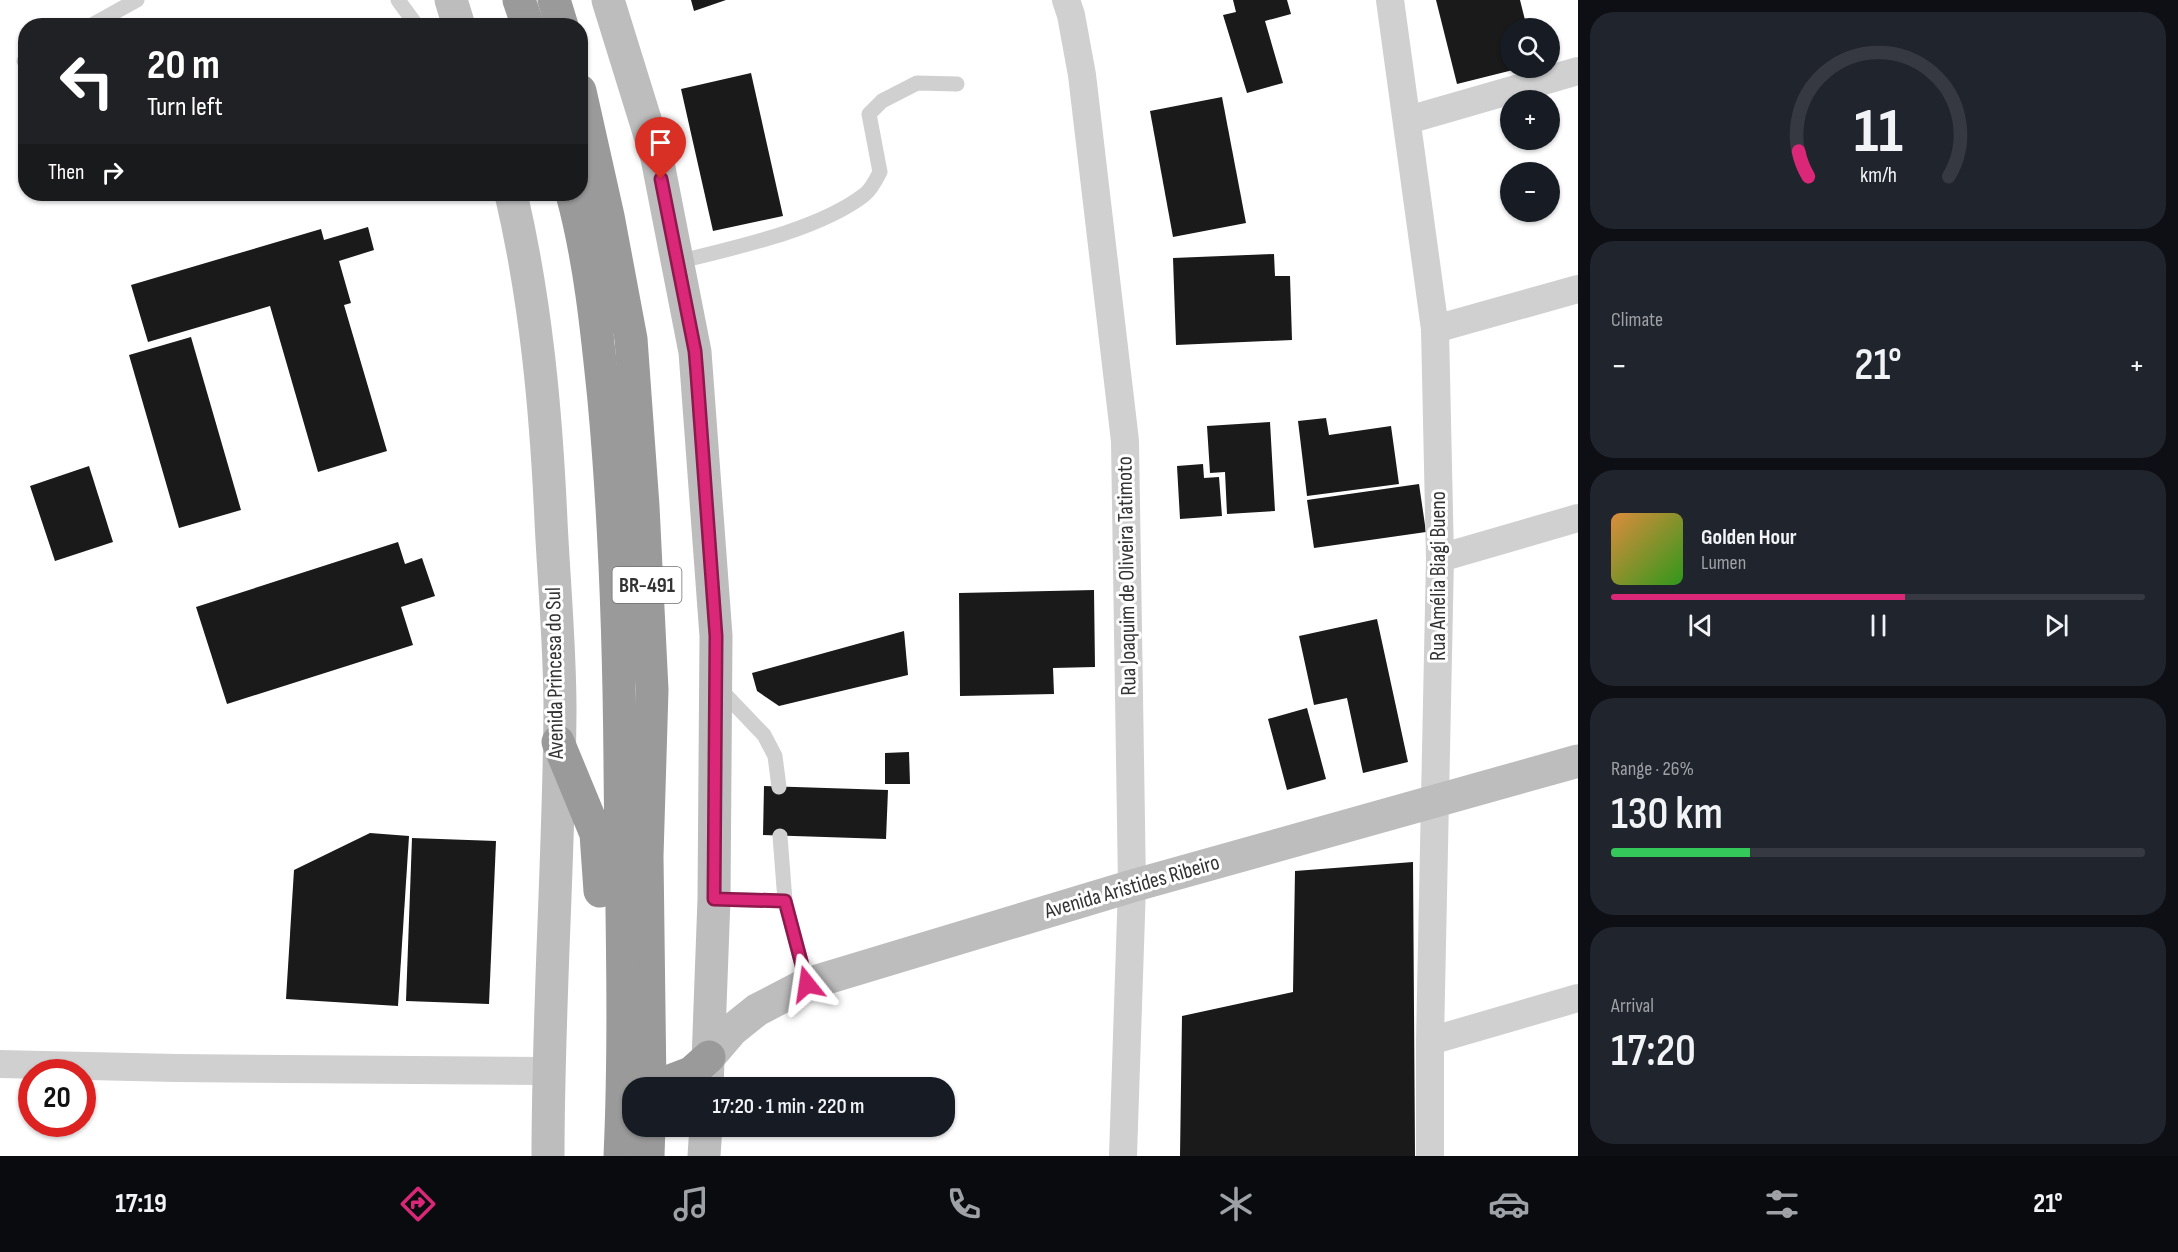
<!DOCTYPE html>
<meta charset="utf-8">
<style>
body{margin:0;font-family:"Sofia Sans Condensed",sans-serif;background:#20242c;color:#f1f3f6;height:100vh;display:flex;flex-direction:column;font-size:22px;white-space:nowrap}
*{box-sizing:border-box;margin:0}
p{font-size:20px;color:#9ea1a6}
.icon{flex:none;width:33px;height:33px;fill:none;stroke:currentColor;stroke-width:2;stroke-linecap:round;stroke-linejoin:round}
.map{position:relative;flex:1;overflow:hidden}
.side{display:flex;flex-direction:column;gap:12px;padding:12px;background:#0d0f14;width:600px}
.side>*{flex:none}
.hud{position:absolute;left:18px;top:18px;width:570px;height:183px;border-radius:24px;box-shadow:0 2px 4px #0004;background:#202124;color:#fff;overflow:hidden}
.fabs{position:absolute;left:1500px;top:18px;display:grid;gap:12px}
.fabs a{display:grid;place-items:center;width:60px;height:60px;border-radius:50%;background:#171b24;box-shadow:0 2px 4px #0004;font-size:30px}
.speed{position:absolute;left:18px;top:1059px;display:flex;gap:12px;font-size:30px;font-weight:700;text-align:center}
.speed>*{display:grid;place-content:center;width:78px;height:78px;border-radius:50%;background:#171b24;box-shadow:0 2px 4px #0004;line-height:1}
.speed .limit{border:9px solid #d22;background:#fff;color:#111}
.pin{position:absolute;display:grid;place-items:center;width:51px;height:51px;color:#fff;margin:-62px -26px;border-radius:50% 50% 50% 0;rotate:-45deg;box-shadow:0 0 6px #0007}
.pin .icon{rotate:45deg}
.me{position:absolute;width:66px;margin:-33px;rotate:345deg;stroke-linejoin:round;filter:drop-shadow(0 0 4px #0008)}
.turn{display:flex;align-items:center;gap:21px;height:126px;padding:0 30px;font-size:27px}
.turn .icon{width:78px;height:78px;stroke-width:2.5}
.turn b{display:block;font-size:42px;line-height:51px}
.then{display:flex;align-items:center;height:57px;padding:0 30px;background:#0003;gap:12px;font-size:22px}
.big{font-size:45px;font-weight:600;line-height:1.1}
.side .card{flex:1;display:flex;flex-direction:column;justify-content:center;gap:9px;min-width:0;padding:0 21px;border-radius:24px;background:#20242c}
.side .dial{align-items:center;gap:0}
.dial svg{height:156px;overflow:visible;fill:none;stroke:#363941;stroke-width:7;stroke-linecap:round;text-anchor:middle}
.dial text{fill:#f1f3f6;stroke:none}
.song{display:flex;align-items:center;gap:18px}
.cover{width:72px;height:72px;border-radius:9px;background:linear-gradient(135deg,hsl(30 70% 55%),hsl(110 70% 35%))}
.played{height:6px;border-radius:3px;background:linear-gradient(90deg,#db2777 55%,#363941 55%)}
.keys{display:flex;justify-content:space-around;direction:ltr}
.heat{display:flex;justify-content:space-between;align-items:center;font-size:33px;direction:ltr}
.charge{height:9px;border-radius:4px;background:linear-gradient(90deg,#34c759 26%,#363941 0)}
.trip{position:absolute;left:622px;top:1077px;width:333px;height:60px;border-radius:24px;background:#171b24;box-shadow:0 2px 4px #0004;font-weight:600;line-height:60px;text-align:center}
.dock{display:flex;height:96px;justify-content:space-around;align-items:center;background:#090b0e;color:#9ea1a6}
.dock .icon{width:42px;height:42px}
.dock .selected{color:#db2777}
.dock b{font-size:27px;color:#f1f3f6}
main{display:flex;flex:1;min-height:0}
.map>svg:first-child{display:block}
</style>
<main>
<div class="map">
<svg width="1578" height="1156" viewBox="0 0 1578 1156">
<rect width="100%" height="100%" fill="#fff"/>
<g fill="#1a1a1a">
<polygon points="691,0 726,0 694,11"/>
<polygon points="1233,0 1287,0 1291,14 1265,21 1283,83 1247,93 1223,15 1236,12"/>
<polygon points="1436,0 1520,0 1527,28 1510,28 1510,68 1521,68 1457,84"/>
<polygon points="751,73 783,216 713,231 681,89"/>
<polygon points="1222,97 1246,223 1173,237 1150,111"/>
<polygon points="368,227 374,250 339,261 351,303 344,305 387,451 318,472 270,306 148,342 131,285 321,229 324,240"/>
<polygon points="1274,254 1275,276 1290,276 1292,340 1176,345 1173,258"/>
<polygon points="191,337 241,510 179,528 129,355"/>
<polygon points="1326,418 1329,435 1391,426 1399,484 1307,496 1298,421"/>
<polygon points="1270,422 1275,511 1227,514 1225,472 1210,473 1207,426"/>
<polygon points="1203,464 1204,478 1219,477 1222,516 1180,519 1177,466"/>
<polygon points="89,466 113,542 55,561 30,486"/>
<polygon points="1419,484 1426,532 1314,548 1307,500"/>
<polygon points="398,542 405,564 422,558 435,596 401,607 413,645 227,704 196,607"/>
<polygon points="1094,590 1095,667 1053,668 1054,694 960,696 959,593"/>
<polygon points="1377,619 1408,762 1363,773 1347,698 1314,705 1299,636"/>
<polygon points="904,631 908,675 779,706 757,691 752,673"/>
<polygon points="1307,708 1326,779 1287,790 1268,719"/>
<polygon points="909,752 910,784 885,784 885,753"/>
<polygon points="764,786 888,790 886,839 763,835"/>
<polygon points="370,833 409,836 398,1006 286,999 294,870"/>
<polygon points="412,838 496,841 489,1004 406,1001"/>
<polygon points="1413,862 1415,1156 1180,1156 1182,1016 1293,992 1295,871"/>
</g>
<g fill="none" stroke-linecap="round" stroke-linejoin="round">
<g stroke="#d0d0d0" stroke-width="15">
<polyline points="398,0 417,26"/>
<polyline points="90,26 137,0"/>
<polyline points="24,61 26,60"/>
<path d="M677,262c56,-14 142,-32 187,-67 7,-5 12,-15 16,-23l-11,-58 13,-13 35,-18 40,1"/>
<polyline points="719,688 764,735 775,756 779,787"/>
<polyline points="780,836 785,901 807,984"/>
<polyline points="714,899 785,901"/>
</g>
<g stroke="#d0d0d0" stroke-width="28">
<polyline points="1066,0 1071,15 1082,75 1125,441 1132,886 1123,1156"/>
<polyline points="1390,0 1435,329 1440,558 1430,1041 1430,1156"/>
<polyline points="1408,120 1578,71"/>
<polyline points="1435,329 1578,289"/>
<polyline points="1440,558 1578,518"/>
<polyline points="1430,1041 1578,998"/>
<polyline points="0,1064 176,1068 548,1071"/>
</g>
<g stroke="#bdbdbd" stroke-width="33">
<polyline points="451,0 459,26"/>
<polyline points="608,0 657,158 695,352 716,636 714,899 707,1088"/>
<path d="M511,194c25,107 35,216 40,327 3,62 9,126 9,189 -1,148 -12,297 -12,446"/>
<polyline points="709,1057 732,1030 757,1010 807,984 1132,886 1578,761"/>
<polyline points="704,1156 706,1126"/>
</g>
<g stroke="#9a9a9a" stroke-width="33">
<polyline points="519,0 528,26"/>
<polyline points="554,0 562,26"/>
<polyline points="580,91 608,216 631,339 643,506 652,690 647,856 650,1088"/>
<path d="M572,194c18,66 25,137 32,206 11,120 15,242 16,363 1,131 6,262 0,393"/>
<polyline points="558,742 596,834 600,891"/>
<polyline points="630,1075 650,1084 670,1081 691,1073 709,1057"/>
<polyline points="648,1156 649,1126"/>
</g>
</g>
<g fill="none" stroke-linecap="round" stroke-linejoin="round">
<g stroke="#8e194d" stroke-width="15">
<polyline id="route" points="661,179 695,351 697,375 716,636 714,899 785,901 807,984"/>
</g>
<use href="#route" stroke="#db2777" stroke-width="10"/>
</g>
<g text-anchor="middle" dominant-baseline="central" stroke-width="6" stroke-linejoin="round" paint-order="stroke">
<rect fill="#fff" stroke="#707070" stroke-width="1.5" x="612.5" y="567" width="69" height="36" rx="4.5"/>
<g font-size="21" font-weight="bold" fill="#333">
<text x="647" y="585">BR-491</text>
</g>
<g font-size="22" fill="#333" stroke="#fff">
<text transform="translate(1127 576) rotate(-91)">Rua Joaquim de Oliveira Tatimoto</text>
<text transform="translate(1438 576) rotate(-90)">Rua Amélia Biagi Bueno</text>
<text transform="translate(555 673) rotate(-91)">Avenida Princesa do Sul</text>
<text transform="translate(1132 887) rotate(-16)">Avenida Aristides Ribeiro</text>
</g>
</g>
</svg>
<div class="fabs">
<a><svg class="icon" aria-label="search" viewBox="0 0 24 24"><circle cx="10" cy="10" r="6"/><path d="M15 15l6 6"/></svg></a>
<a>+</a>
<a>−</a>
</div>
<div class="speed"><div class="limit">20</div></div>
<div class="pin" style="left:661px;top:179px;background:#d93025"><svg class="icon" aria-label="arrive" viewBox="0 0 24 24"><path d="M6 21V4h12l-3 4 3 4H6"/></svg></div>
<svg class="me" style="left:807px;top:984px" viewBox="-20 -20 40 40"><path d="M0-17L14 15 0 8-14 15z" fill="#db2777" stroke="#fff" stroke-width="4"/></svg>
<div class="trip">17:20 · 1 min · 220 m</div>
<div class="hud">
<div class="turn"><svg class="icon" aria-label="left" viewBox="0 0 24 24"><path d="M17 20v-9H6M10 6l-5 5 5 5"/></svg><div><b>20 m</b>Turn left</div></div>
<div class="then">Then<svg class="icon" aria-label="right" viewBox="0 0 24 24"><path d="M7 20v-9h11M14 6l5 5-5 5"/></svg></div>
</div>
</div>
<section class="side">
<div class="card dial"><svg viewBox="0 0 100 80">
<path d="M14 69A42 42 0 1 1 86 69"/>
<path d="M14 69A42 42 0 0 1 9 56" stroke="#db2777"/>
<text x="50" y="56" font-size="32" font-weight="700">11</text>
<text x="50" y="72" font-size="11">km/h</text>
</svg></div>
<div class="card"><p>Climate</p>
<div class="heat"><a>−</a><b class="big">21°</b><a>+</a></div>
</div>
<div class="card">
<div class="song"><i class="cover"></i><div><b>Golden Hour</b><p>Lumen</p></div></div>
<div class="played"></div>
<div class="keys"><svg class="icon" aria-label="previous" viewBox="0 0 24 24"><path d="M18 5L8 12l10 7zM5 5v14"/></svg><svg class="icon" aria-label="pause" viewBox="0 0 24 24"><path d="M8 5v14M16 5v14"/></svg><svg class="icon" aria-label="next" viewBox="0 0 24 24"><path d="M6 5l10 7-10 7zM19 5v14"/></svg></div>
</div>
<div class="card"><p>Range · 26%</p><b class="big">130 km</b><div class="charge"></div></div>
<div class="card"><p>Arrival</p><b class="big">17:20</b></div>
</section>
</main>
<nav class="dock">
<b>17:19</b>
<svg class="icon selected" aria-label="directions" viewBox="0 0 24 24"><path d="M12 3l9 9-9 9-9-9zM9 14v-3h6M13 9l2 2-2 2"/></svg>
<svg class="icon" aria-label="music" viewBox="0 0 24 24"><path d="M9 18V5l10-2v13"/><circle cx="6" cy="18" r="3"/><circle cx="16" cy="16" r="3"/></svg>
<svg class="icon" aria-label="phone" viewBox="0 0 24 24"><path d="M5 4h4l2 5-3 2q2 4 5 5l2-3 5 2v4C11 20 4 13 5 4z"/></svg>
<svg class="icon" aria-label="climate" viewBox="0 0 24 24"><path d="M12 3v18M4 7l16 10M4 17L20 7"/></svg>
<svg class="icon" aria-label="car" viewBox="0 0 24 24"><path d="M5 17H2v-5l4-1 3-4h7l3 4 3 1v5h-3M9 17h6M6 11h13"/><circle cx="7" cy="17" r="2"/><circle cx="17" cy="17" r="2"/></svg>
<svg class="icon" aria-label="filters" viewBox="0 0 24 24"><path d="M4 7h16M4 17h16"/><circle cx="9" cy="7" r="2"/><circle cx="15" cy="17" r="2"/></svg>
<b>21°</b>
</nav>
